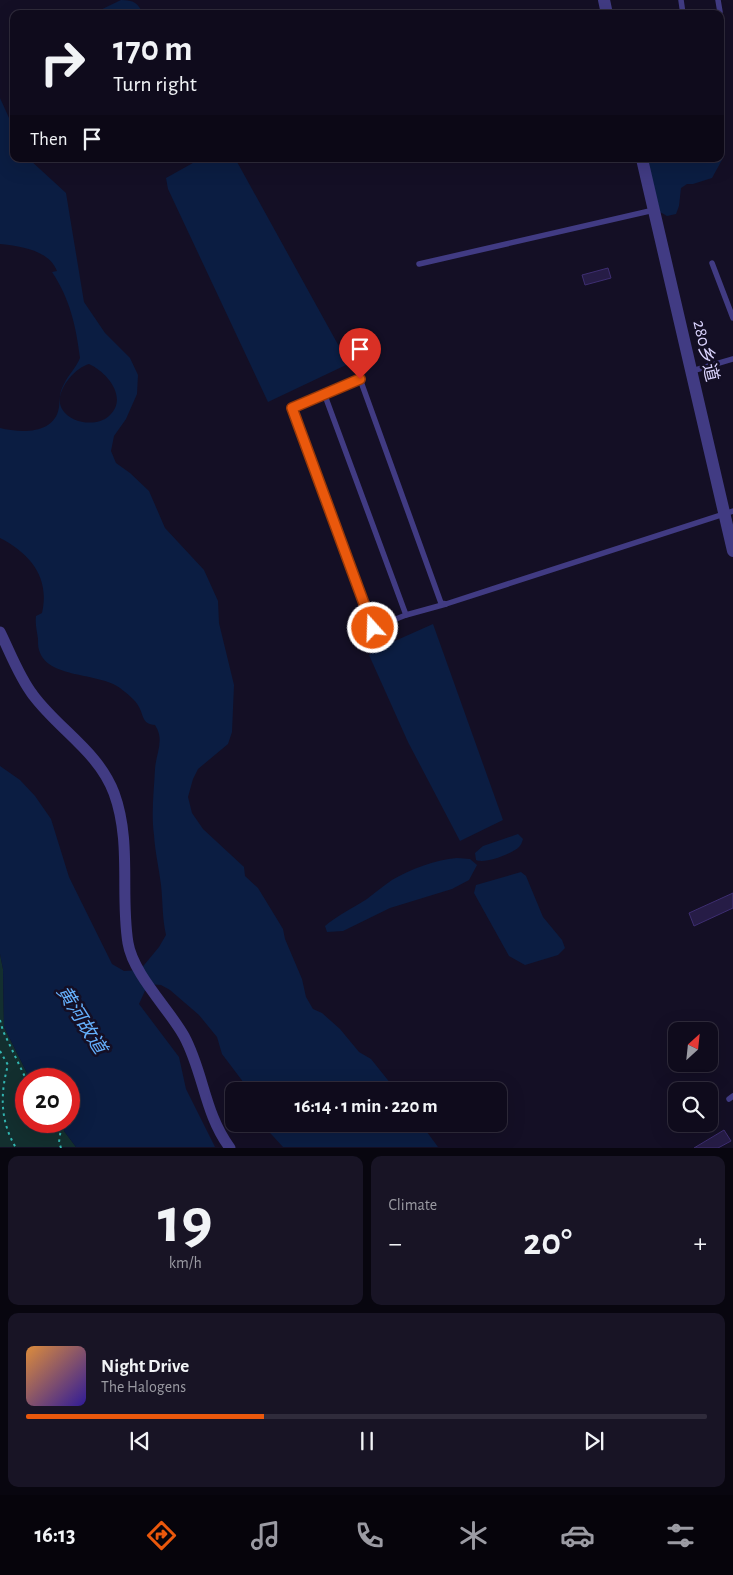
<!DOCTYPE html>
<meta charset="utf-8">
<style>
body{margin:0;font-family:"Alegreya Sans","Noto Sans SC",sans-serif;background:#181425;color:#f1f3f6;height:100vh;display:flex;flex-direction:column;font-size:19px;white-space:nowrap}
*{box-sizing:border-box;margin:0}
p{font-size:16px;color:#9b9ba3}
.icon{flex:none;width:28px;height:28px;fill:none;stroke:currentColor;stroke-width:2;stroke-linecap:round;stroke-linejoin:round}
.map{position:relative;height:1148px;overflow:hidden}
.panel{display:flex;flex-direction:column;gap:8px;padding:8px;background:#08060f;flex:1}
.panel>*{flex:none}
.guide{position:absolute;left:10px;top:10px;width:714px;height:152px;border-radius:10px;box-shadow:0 5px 20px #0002,0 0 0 1px #2f2b3b;background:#0f0b1c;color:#f1f3f6;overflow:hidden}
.needle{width:32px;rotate:27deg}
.tools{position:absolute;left:668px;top:1022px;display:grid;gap:10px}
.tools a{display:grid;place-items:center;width:50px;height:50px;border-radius:10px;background:#0f0b1c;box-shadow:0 5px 20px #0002,0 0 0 1px #2f2b3b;font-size:25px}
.speed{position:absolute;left:15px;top:1068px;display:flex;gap:10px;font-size:25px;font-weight:700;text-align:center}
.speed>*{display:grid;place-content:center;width:65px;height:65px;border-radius:50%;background:#0f0b1c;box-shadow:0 5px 20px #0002,0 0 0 1px #2f2b3b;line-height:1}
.speed .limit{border:8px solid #d22;background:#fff;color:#111}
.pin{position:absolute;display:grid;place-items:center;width:42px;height:42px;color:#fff;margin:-51px -21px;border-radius:50% 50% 50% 0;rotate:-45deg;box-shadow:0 0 5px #0007}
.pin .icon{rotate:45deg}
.me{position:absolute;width:55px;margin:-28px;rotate:340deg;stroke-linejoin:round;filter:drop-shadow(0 0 4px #0008)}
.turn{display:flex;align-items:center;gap:18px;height:105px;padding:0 20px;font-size:22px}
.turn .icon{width:65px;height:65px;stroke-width:2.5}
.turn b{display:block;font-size:35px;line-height:42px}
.then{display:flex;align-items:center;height:48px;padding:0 20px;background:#0003;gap:10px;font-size:19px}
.big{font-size:38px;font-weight:600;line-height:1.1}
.panel .card{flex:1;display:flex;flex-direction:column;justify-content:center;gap:8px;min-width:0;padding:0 18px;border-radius:10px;background:#181425}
.panel .dial{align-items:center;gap:0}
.dial b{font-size:65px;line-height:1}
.song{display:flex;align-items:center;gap:15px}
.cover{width:60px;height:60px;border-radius:8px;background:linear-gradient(135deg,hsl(30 70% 55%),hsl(250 70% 35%))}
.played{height:5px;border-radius:2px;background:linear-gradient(90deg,#ea580c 35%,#2f2b3b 35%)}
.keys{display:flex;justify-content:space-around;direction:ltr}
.heat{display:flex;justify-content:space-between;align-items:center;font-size:28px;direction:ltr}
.panel .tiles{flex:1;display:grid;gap:8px;grid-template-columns:1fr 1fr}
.card:last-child{grid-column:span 2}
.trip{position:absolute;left:225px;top:1082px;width:282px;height:50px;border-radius:10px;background:#0f0b1c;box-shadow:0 5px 20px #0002,0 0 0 1px #2f2b3b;font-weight:600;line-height:50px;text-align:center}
.tabs{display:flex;height:80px;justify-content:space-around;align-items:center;background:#06040b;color:#9b9ba3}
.tabs .icon{width:35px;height:35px}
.tabs .active{color:#ea580c}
.tabs b{font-size:22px;color:#f1f3f6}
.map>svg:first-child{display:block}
</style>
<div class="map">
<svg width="733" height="1148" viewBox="0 0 733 1148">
<rect width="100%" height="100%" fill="#140f25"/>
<polygon fill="#132f2f" points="0,954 3,969 4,1027 30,1079 26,1079 26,1121 65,1121 64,1131 76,1147 0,1147"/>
<g fill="#0b1d42" fill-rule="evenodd">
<path d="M121,0c13,0 17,3 22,14h-51z"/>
<path d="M0,98l14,31v30h15l37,34 18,109 21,31 25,25 8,17 -1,19 -11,25 -12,17 -3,15 5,12 14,10 19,18 16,37 39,42 14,31 1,22 15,62 -2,47 -4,12 -30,25 -5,10 -5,18 4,16 11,16 41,38 1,9 13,12 25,41 2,10 17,40 4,18 7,12 9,4 18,16 19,23 12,7 20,25 3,7h-144l-28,-37 -5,-17 -18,-22 -29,-25 -9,-5 -13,-1 -9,20 40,53 7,32 29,58h-139l-12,-16 1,-10h4v-42h-39l-26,-52 -1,-58 -3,-15v-188l20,14 15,16 16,23 18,58 43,87 12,7 16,-1 19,-23 7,-12c-4,-18 -3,-32 -5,-50 -2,-17 -6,-33 -7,-50 -3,-22 0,-44 1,-66 1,-16 10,-29 0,-44 -13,-1 -11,-9 -16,-18 -3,-7 -13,-14 -19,-19 -21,-16 -73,-9 -81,-38 -1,-3 -1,-7 -1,-11 -1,-8 -3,-14 -2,-23l6,-3c8,-35 -11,-59 -42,-75v-110c20,5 55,7 59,-21 1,-8 0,-14 5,-23 4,-9 12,-16 16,-26 -4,-32 -10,-59 -28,-86l5,-1c-8,-21 -37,-25 -57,-27zM89,364c18,8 40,34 20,52 -12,11 -38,8 -47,-7 -9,-16 12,-41 27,-45z"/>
<polygon points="720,147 723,158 712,178 693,184 687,184 681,188 679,206 676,214 667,216 660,212 647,159 720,159"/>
<polygon points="200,159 236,160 346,359 346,365 268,402 168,189 166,178"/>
<polygon points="433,624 503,820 460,841 408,742 369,655 379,648"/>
<path d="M518,834l5,5c-1,3 -2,6 -4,8 -7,7 -34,17 -43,13l-1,-7 8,-7z"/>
<path d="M457,858l13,1 7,6 -8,15 -17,9 -62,19 -47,23 -16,1 -2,-6c13,-11 28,-18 42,-27 8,-6 16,-13 25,-19 19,-11 42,-20 65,-22z"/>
<polygon points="521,872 526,876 543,917 562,940 565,948 558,955 525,965 509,956 474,893 476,885"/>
<polygon points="262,1124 421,1124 438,1147 283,1147"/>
</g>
<g fill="#261c46" stroke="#3e2e71">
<polygon points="608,268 611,278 585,285 582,275"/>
<polygon points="733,893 733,908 694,926 689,913"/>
<polygon points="724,1130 731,1141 718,1148 694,1148"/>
</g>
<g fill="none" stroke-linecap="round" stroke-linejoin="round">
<g stroke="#32b5b1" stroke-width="2" stroke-dasharray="2.5 4" stroke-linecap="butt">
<polyline points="0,1020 3,1031 26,1079"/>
<path d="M0,1051l8,14c-8,29 -8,56 8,83"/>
<polyline points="61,1148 59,1142 62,1121"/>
</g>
<g stroke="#413b83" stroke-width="5.5">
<polyline points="681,0 683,14"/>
<polyline points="718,0 720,12"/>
<polyline points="712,263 733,318"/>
<polyline points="419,264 654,210"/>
<polyline points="692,371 733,359"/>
<polyline points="324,393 406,615 446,604"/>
<polyline points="406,615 373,628 292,408 360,379 441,603 446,604 733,511"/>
<polyline points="729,1099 733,1096"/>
</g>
<path stroke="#413b83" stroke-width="11" d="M0,632c10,20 19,45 33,63 26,35 65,56 81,98 18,49 6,101 14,150 5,31 41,66 56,93 20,37 20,77 46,112"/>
<g stroke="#413b83" stroke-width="12">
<polyline points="604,0 607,14"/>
<polyline points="642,159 733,551"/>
</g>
</g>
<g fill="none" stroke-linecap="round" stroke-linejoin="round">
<g stroke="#983908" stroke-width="12">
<polyline id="route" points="360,379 292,408 373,628"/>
</g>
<use href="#route" stroke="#ea580c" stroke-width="9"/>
</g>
<g text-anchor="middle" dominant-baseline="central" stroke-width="5" stroke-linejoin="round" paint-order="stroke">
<g font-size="18" fill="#dbd4fe" stroke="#140f25">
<text transform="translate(705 351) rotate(77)">280乡道</text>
</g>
<g font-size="19" font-style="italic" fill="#65b0fc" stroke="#140f25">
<text transform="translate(81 1020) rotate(58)">黄河故道</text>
</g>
</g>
</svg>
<div class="tools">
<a><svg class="needle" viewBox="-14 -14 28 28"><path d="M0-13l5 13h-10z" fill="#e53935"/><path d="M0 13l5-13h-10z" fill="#9b9ba3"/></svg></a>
<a><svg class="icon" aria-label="search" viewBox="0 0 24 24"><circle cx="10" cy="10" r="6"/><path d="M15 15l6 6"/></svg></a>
</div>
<div class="speed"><div class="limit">20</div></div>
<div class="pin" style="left:360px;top:379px;background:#d93025"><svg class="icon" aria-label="arrive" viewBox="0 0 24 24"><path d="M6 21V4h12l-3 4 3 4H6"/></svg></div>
<svg class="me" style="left:373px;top:628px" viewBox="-20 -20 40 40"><circle r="17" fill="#ea580c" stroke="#fff" stroke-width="3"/><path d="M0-11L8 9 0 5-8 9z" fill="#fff"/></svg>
<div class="trip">16:14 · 1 min · 220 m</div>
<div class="guide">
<div class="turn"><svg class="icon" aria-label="right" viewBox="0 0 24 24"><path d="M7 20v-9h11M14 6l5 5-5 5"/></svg><div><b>170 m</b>Turn right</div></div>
<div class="then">Then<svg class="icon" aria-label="arrive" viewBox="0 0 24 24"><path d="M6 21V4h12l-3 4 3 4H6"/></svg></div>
</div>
</div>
<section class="panel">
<div class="tiles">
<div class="card dial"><b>19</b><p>km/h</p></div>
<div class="card"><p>Climate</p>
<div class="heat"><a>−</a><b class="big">20°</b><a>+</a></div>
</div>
<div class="card">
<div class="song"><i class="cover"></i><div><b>Night Drive</b><p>The Halogens</p></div></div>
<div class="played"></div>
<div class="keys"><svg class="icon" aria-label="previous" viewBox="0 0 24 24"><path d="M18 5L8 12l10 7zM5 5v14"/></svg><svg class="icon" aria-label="pause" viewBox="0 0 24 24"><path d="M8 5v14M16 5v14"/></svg><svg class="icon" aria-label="next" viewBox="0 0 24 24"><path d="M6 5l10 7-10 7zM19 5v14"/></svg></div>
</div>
</div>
</section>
<nav class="tabs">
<b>16:13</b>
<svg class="icon active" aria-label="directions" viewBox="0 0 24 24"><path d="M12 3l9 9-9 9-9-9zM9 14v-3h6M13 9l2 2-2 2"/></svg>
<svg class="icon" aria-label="music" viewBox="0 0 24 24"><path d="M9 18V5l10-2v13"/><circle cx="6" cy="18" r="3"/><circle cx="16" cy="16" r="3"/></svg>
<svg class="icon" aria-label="phone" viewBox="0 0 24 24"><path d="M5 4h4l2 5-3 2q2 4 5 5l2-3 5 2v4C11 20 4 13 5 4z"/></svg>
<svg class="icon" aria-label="climate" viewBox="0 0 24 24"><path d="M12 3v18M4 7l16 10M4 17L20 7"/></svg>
<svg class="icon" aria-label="car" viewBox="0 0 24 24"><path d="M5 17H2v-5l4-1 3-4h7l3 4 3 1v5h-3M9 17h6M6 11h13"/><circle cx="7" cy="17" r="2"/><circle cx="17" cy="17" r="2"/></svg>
<svg class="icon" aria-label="filters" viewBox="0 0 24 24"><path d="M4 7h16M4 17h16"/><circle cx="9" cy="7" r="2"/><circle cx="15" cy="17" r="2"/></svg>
</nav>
